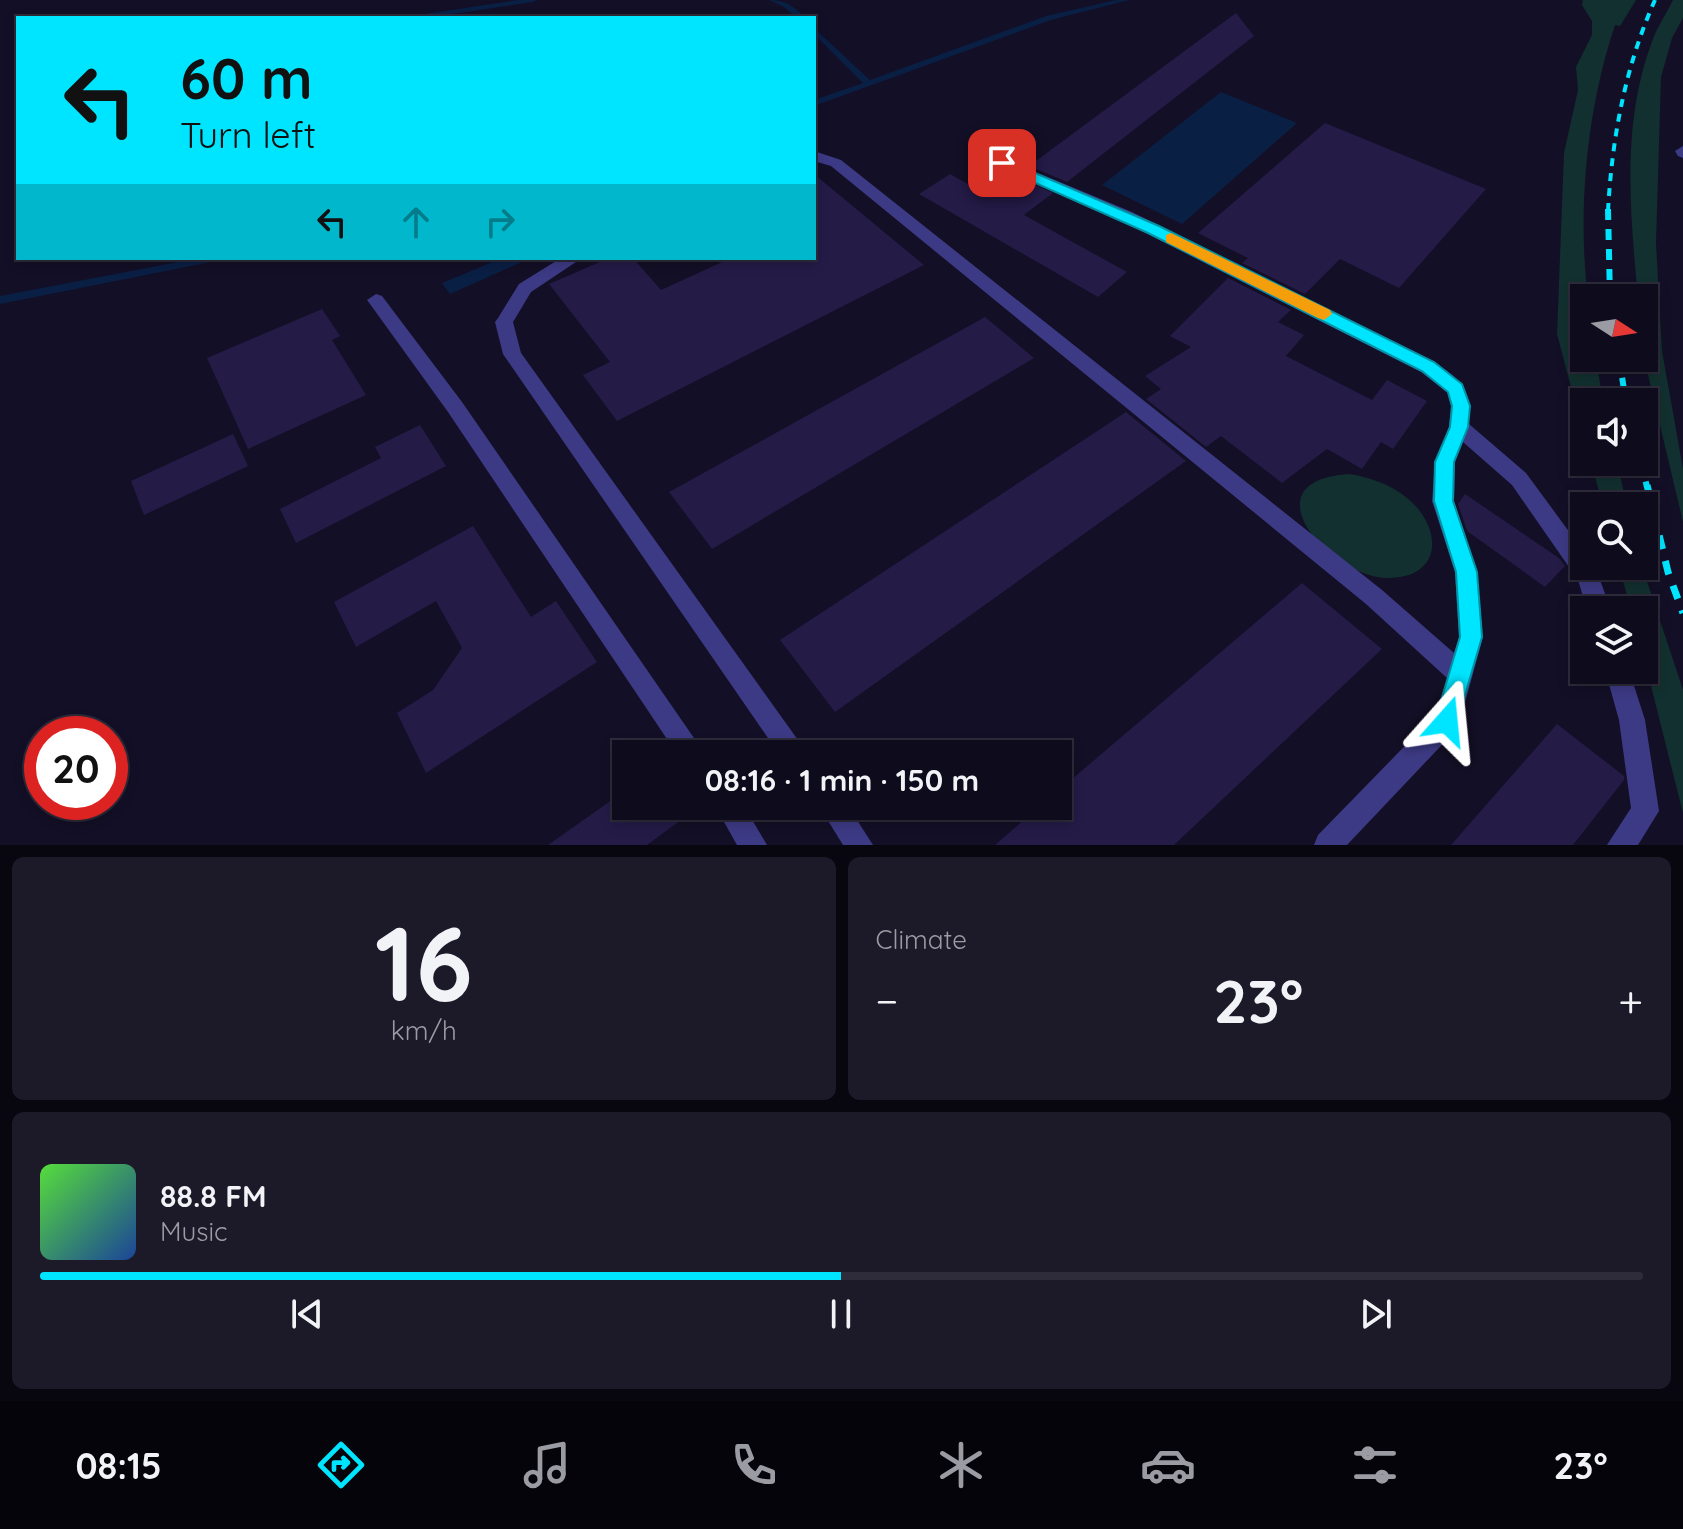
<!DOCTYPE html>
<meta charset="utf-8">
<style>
body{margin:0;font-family:Quicksand,sans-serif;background:#1c1929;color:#f1f3f6;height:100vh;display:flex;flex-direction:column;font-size:30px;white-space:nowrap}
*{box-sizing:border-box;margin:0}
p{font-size:26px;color:#9b9ba3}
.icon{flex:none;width:44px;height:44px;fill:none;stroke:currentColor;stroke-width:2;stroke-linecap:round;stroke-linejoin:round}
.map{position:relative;height:845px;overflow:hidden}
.drawer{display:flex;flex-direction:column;gap:12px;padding:12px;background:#08060f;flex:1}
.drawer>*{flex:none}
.guide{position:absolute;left:16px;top:16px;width:800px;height:244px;border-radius:0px;box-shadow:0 4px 12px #0003,0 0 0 2px #2e2b3b;background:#00e5ff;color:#111;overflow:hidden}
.needle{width:52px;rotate:102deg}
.controls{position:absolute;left:1570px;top:284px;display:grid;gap:16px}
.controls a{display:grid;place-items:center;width:88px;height:88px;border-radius:0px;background:#0e0b1c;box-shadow:0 4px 12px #0003,0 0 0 2px #2e2b3b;font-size:40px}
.speed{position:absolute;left:24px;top:716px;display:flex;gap:16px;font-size:40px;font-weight:700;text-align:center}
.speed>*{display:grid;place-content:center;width:104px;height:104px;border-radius:50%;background:#0e0b1c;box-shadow:0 4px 12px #0003,0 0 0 2px #2e2b3b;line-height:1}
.speed .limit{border:12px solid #d22;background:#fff;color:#111}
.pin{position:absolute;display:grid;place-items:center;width:68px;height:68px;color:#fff;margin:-34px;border-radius:16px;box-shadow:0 4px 12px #0006}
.me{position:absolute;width:88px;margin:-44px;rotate:18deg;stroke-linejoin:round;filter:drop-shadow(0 0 6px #0008)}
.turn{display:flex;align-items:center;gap:28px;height:168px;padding:0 32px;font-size:36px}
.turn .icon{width:104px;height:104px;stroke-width:2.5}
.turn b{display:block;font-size:56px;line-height:68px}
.lanes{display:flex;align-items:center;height:76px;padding:0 32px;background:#0003;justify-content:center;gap:40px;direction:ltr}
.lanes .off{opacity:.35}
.big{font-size:60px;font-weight:800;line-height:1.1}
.drawer .card{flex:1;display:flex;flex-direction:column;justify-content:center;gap:12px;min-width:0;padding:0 28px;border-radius:12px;background:#1c1929}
.drawer .dial{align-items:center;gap:0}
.dial b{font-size:104px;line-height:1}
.song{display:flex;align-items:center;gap:24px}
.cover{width:96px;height:96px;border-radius:12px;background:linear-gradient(135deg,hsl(110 70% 55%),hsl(220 70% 35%))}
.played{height:8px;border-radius:4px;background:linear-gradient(90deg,#00e5ff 50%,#2e2b3b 50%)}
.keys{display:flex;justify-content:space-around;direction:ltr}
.heat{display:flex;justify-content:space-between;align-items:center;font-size:44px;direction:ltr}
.drawer .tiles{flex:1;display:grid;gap:12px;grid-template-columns:1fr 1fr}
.card:last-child{grid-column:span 2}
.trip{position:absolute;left:612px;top:740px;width:460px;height:80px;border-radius:0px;background:#0e0b1c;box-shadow:0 4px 12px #0003,0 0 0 2px #2e2b3b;font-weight:800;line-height:80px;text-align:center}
.menu{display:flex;height:128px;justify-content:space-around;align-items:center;background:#06040b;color:#9b9ba3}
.menu .icon{width:56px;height:56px}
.menu .on{color:#00e5ff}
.menu b{font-size:36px;color:#f1f3f6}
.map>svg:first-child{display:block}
</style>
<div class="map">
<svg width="1683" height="845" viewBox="0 0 1683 845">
<rect width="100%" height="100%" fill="#130f26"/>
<g fill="#12302f">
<path d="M1583,0h53l-16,26 -5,-1c-28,84 -38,185 -27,273h-4v60h12l7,44h-19v34l-27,-102 7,-181 14,-63 -2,-23 16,-32v-14l-10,-16z"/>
<path d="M1673,0h10v18l-11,20 -11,39 -5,166 6,108 21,118v53l-39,-164v-60h-6c-8,-86 -17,-176 15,-259 5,-14 14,-26 20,-39z"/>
<polygon points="1591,462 1617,462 1627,506 1603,506"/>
<path d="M1350,474c21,4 40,10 57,24 35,28 37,79 -17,80 -58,2 -147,-98 -40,-104z"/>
<polygon points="1619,566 1642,566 1683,690 1683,813 1644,658 1644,610 1631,610"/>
</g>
<g fill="#0a1f44">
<polygon points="1221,92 1297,123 1182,224 1102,185"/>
<polygon points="502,258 519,258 522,262 450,294 442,283"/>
</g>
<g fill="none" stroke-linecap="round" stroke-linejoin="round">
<g fill="#0a1f44" fill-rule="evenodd">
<polygon points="518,0 537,0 533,2 426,18 407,18 411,16"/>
<path d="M769,0c17,0 25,6 36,18h-8l-13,-11z"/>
<polygon points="1116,0 1129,0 1051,20 814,106 814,100 863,83 814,34 814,28 870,80 1046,16"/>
<polygon points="199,258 221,258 216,261 0,304 0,296"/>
</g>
</g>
<g fill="#241b47">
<polygon points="1236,13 1254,36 1067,182 1029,166"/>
<polygon points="1325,123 1486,189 1399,288 1340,259 1305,294 1242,263 1248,258 1198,233"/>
<polygon points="814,174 924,265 617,421 583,375 610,362 549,284 609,258 633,258 661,290 731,258 814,258"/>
<polygon points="950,174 989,196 1016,176 1053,193 1024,215 1127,272 1098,297 919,194"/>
<polygon points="1228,278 1291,310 1278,322 1304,335 1286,356 1372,400 1387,380 1427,401 1393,449 1381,442 1362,469 1327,449 1282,483 1221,436 1206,447 1146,399 1161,389 1145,376 1191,347 1170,336"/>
<polygon points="322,309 340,336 332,340 366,395 248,449 207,358"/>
<polygon points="985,317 1034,358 712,549 669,492"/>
<polygon points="1126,412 1186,461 835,712 780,640"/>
<polygon points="420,425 446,466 296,543 280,509 381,458 375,447"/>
<polygon points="233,434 248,466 144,515 131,481"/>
<polygon points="1465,494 1559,558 1565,566 1545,587 1467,531 1458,504"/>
<polygon points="473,526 531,617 556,601 597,662 426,773 397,713 433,690 462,648 436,601 356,647 334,602"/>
<polygon points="1302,583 1382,649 1174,845 995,845 1040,806 1058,806 1058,791"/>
<polygon points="1557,724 1624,776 1624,780 1573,845 1451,845"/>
<polygon points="626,790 626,806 700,806 647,845 548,845"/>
</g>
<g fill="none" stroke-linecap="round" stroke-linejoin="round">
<g fill="#3d3a85" fill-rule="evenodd">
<polygon points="1683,146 1683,158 1678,156 1675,151"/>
<path d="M814,151l27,9 541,430 72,63 5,-16 -4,-65 -23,-71 3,-39 14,-35 2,-21 -4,-14 -26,-20 -301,-152 -126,-57 3,-3h10l125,52 303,150c27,20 37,26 34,62l57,49 58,79v14l12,3 15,41h-24l-9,-30 -66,-95 -49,-43 -8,20 -1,39 23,71 6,65 -23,84 -4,9 -109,115h-33l4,-10 118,-121 11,-36 -81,-74 -535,-438 -17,-5z"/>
<polygon points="561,258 582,258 531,292 513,322 521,353 808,754 779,754 503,354 495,322 498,318 519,284"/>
<polygon points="376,294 382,296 462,402 705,754 677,754 448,412 370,304 367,300"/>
<polygon points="1605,670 1629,670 1645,720 1659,811 1638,845 1607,845 1631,808 1619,720"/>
<polygon points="715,806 744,806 767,845 737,845"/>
<polygon points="819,806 848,806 873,845 843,845"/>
</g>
<path stroke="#00e5ff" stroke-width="4" stroke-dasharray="8 7" stroke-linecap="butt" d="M1608,211c4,-73 17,-144 47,-211"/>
<g stroke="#00e5ff" stroke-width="6" stroke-dasharray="11 9" stroke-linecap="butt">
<polyline points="1608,209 1610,298"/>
<polyline points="1619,358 1626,402"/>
<polyline points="1641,462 1647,487"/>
</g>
<polyline stroke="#00e5ff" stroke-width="7" stroke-dasharray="14 12" stroke-linecap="butt" points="1647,485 1668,572 1683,613"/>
</g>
<polygon fill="#00e5ff" stroke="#0095a6" stroke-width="2" points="1002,159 1159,226 1434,362 1462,384 1470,406 1468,427 1454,462 1453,501 1477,572 1482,637 1455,729 1447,732 1439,729 1435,721 1460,637 1456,572 1434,501 1435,462 1450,427 1452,406 1448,392 1422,371 1148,233 997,166 995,163"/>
<polygon fill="#f59e0b" points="1171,233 1330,310 1332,314 1324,320 1318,318 1166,242 1166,235"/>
</svg>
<div class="controls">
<a><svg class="needle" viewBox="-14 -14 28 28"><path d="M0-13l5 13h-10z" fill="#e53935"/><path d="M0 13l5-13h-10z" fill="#9b9ba3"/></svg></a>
<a><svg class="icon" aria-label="sound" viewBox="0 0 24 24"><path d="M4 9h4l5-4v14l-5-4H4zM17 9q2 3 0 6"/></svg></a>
<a><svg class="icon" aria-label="search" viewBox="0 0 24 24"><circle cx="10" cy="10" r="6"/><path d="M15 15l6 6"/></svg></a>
<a><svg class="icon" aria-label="layers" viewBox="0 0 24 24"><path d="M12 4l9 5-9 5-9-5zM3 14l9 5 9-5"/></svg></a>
</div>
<div class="speed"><div class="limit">20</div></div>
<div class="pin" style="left:1002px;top:163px;background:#d93025"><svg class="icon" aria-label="arrive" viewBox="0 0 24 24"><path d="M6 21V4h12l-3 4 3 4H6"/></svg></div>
<svg class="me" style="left:1447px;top:721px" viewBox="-20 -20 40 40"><path d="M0-17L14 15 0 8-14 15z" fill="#00e5ff" stroke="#fff" stroke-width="4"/></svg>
<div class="trip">08:16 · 1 min · 150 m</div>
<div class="guide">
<div class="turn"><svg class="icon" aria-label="left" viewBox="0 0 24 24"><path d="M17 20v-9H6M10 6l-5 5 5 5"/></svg><div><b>60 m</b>Turn left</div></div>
<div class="lanes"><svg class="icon" aria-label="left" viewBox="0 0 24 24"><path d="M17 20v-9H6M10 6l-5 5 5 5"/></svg><svg class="icon off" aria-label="ahead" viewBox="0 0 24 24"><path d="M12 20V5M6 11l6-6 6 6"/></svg><svg class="icon off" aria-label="right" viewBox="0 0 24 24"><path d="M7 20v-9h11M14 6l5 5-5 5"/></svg></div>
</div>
</div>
<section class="drawer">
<div class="tiles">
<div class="card dial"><b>16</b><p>km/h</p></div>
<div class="card"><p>Climate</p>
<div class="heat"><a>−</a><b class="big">23°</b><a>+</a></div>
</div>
<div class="card">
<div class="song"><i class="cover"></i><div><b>88.8 FM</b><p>Music</p></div></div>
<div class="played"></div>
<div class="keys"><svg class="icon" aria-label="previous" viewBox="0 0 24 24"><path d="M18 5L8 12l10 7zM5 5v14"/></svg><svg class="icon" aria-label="pause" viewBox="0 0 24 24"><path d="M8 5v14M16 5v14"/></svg><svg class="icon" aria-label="next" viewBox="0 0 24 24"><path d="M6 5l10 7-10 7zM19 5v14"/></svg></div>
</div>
</div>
</section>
<nav class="menu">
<b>08:15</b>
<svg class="icon on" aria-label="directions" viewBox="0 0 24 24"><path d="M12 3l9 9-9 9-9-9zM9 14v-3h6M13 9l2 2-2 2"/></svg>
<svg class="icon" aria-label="music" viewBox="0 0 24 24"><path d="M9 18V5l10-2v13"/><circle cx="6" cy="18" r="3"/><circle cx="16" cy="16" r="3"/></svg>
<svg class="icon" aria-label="phone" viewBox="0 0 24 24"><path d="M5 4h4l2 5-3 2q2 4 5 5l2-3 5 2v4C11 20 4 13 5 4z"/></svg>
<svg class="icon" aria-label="climate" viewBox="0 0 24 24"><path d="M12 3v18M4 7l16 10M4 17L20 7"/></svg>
<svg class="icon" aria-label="car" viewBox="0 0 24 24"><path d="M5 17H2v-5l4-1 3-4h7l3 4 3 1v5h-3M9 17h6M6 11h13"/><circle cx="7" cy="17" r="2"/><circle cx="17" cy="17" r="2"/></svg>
<svg class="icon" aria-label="filters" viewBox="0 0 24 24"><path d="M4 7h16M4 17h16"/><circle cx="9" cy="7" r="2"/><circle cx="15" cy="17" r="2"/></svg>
<b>23°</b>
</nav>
